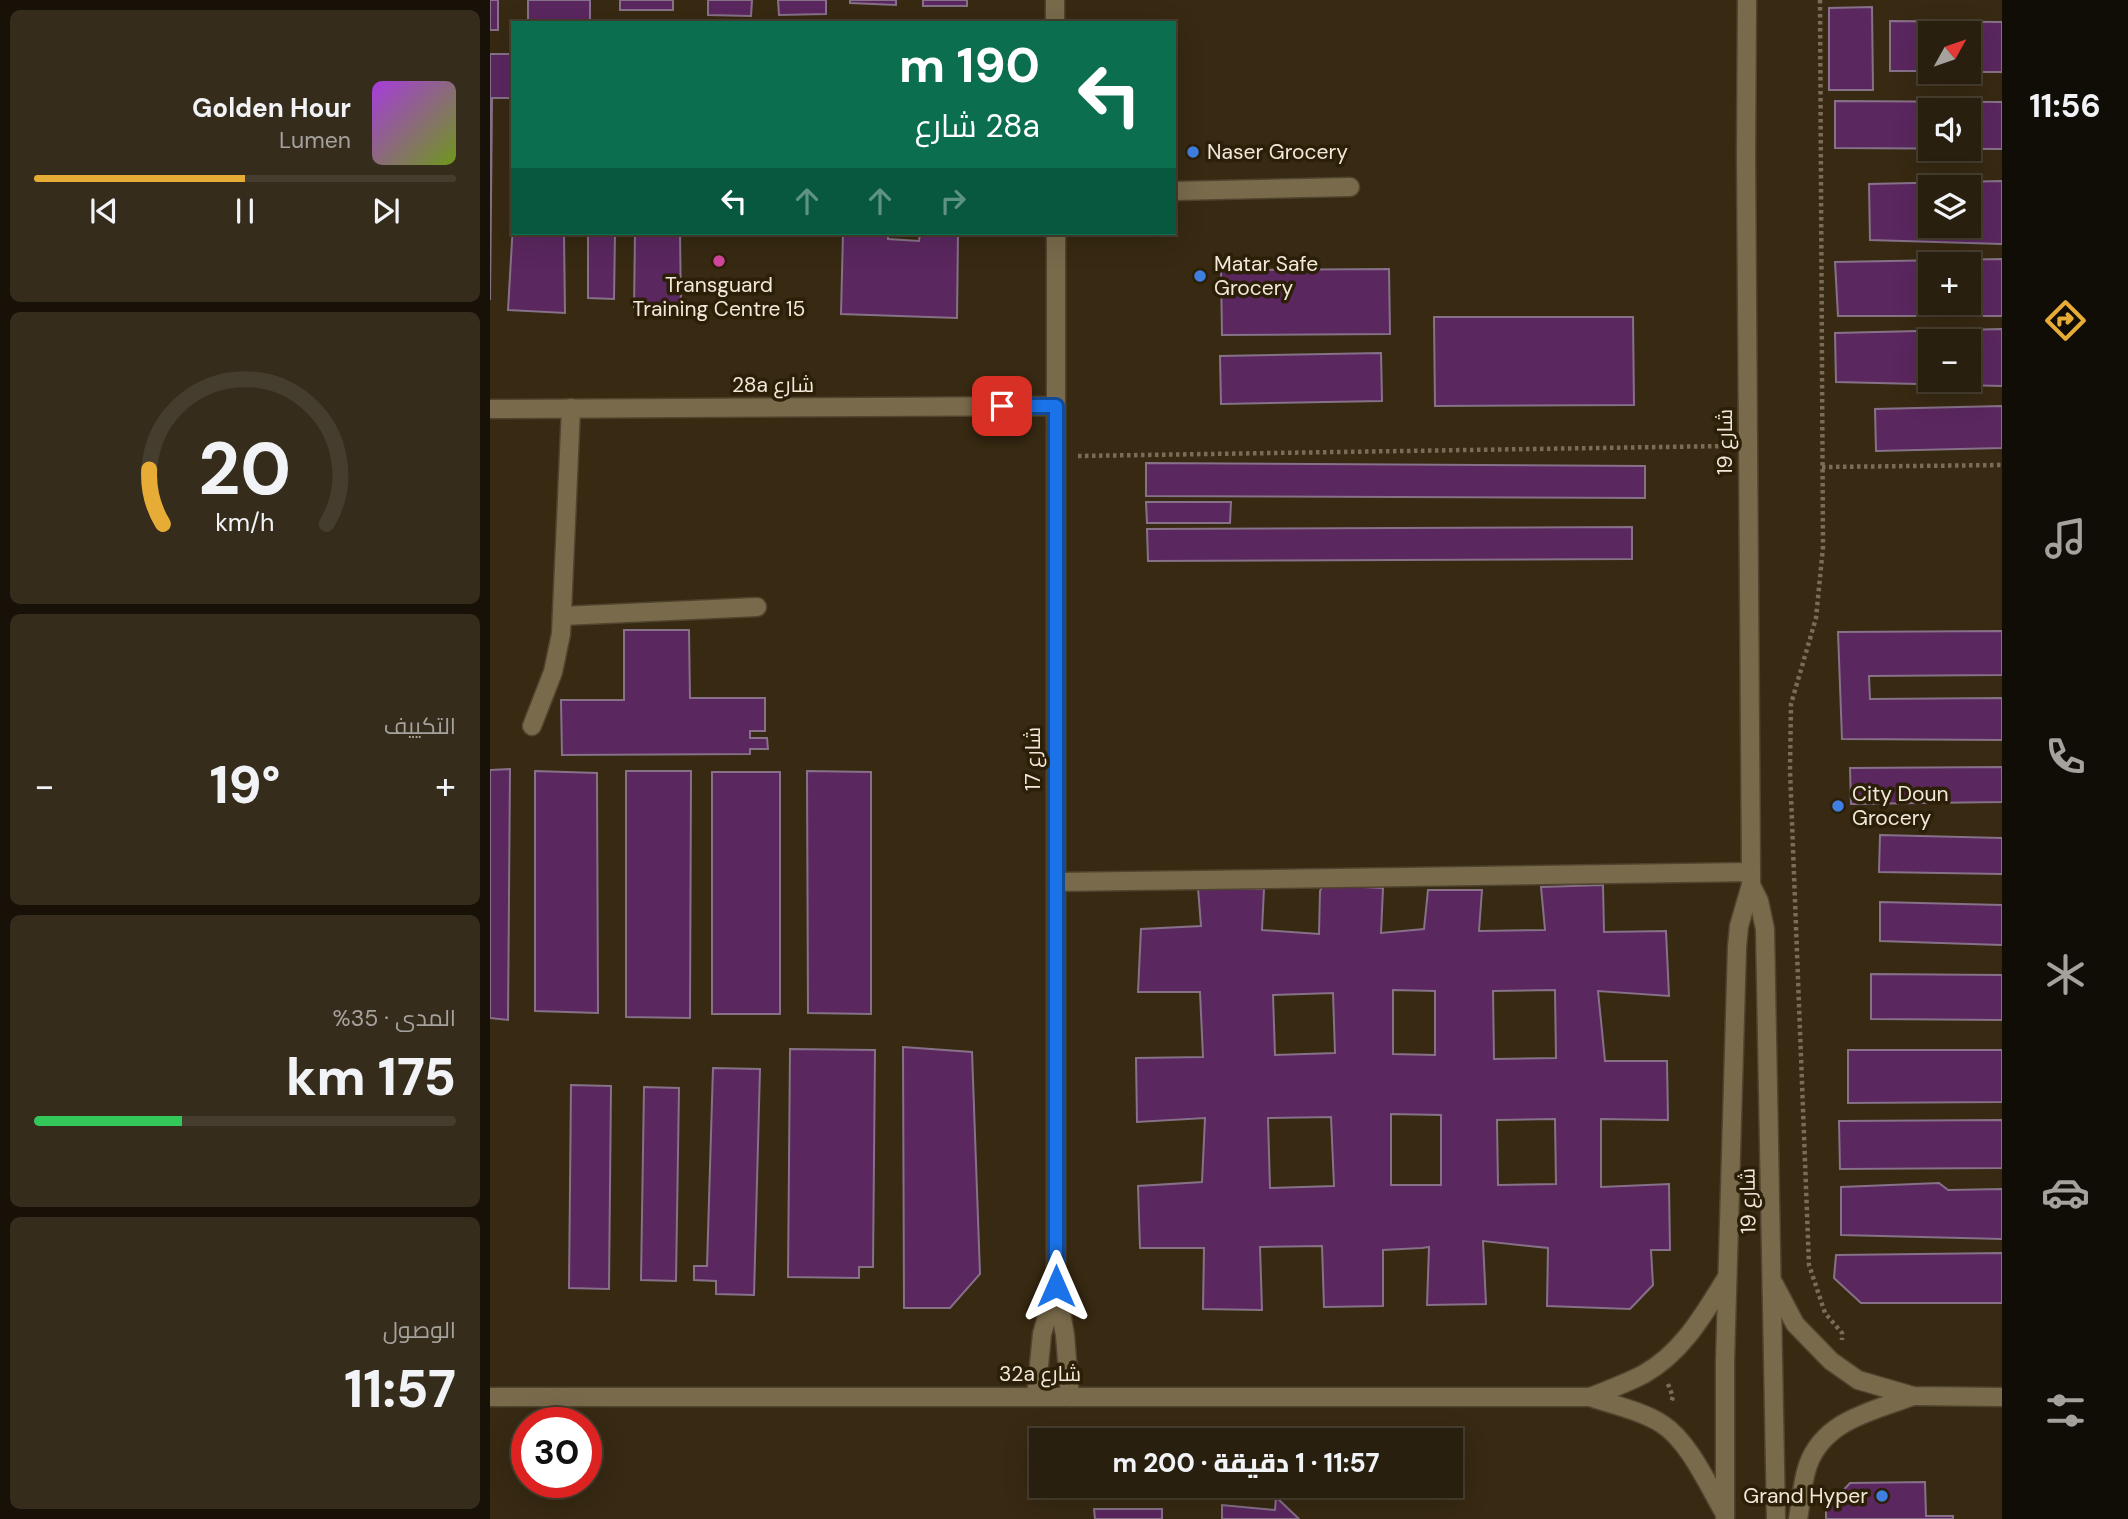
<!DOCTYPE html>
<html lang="ar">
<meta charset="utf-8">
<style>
body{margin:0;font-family:"DM Sans",Cairo,sans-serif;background:#352c1c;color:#f1f3f6;direction:rtl;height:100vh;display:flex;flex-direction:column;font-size:26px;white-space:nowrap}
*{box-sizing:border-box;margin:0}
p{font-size:23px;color:#a5a29e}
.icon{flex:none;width:38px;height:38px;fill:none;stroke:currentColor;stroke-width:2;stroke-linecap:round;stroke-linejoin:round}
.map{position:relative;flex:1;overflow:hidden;direction:ltr}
.side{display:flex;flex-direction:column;gap:10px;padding:10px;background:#171108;width:490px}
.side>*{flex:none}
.guide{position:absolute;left:21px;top:21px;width:665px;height:214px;border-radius:0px;box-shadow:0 7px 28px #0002,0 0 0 2px #453d2e;direction:rtl;background:#0b6e4f;color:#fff;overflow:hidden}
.needle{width:46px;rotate:50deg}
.tools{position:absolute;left:1428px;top:21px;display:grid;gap:14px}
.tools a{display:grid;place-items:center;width:63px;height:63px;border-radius:0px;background:#291f0e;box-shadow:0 7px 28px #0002,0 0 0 2px #453d2e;font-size:35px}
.speed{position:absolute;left:21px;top:1407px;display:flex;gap:14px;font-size:35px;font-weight:700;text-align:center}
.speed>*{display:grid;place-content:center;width:91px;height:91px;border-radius:50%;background:#291f0e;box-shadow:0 7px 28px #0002,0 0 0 2px #453d2e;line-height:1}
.speed .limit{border:10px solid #d22;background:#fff;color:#111}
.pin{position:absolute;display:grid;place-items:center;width:60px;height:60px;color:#fff;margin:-30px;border-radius:14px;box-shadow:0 4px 10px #0006}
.me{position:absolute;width:77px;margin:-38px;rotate:0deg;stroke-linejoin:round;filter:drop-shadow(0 0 5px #0008)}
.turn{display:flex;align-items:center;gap:24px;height:147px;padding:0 21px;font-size:32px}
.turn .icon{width:91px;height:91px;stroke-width:2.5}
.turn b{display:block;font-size:49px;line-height:60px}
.lanes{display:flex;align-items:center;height:66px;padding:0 21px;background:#0003;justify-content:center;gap:35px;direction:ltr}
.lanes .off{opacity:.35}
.big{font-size:52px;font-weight:800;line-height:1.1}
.side .widget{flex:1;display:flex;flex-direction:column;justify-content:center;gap:10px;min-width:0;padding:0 24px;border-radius:10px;background:#352c1c}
.side .dial{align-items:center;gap:0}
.dial svg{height:182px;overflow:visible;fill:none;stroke:#453d2e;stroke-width:7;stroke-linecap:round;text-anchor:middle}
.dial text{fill:#f1f3f6;stroke:none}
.song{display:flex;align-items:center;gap:21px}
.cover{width:84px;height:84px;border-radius:10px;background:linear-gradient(135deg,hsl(280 70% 55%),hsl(80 70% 35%))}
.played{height:7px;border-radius:4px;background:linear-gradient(90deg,#e7ac36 50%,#453d2e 50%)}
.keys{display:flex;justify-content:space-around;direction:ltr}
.heat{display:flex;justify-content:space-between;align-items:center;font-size:38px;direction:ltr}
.charge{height:10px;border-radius:5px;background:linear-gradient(90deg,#34c759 35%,#453d2e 0)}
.trip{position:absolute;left:539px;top:1428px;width:434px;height:70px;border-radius:0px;background:#291f0e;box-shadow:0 7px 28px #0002,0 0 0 2px #453d2e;font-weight:800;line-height:70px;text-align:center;direction:rtl}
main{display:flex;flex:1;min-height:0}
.tab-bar{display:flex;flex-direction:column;width:126px;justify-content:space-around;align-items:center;background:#100c06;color:#a5a29e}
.tab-bar .icon{width:49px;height:49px}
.tab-bar .selected{color:#e7ac36}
.tab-bar b{font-size:32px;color:#f1f3f6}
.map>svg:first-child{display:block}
</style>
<main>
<nav class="tab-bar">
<b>11:56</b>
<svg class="icon selected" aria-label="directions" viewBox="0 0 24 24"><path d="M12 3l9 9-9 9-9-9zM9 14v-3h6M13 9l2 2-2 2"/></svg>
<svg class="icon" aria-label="music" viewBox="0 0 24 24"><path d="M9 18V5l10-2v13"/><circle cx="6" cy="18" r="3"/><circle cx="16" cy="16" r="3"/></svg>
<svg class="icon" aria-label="phone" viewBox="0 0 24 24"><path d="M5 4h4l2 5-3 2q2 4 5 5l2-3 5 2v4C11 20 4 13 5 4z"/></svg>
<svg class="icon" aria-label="climate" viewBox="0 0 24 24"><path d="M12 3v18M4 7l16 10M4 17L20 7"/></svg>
<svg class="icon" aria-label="car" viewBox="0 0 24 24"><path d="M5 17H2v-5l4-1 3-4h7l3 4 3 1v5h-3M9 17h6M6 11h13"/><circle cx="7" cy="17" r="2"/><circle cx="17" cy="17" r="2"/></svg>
<svg class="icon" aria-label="filters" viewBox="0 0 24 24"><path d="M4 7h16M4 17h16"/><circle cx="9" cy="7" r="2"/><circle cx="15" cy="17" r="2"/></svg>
</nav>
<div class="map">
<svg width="1512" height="1519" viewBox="0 0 1512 1519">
<rect width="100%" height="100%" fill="#372912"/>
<g fill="#5a275f" stroke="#867188" stroke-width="2" fill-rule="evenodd">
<rect x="0" y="0" width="8" height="30"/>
<rect x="38" y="0" width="62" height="23"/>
<rect x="130" y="0" width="53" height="10"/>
<polygon points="218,0 262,0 261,16 218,15"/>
<polygon points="288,0 336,0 336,14 289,15"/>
<polygon points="360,0 406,0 406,5 360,3"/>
<rect x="433" y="0" width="44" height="6"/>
<polygon points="1382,7 1383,90 1339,90 1339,8"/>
<polygon points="1400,21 1512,22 1512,72 1479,72 1479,33 1440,33 1440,71 1400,71"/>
<polygon points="0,54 23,54 23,98 2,98 0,300"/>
<path d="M1345,101l167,1v47l-167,-1zM1440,110h39v39h-39z"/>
<path d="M1512,181v63l-132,-4 -1,-56zM1440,187h39v39h-39z"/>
<polygon points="23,224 23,233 74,233 75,313 18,310"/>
<polygon points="98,233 125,233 124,299 98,298"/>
<polygon points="145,233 190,233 191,308 144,307"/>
<polygon points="353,233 398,233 398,239 429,241 430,233 468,233 467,318 351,314"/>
<path d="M1512,259v57h-164l-3,-54zM1440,264h39v39h-39z"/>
<polygon points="899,269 900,334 732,335 731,270"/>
<polygon points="944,317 1143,317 1144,405 945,406"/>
<path d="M1512,329v57l-166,-4 -1,-49zM1440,341h39v39h-39z"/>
<polygon points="891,353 892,401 731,404 730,356"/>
<polygon points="1512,406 1512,448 1386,451 1385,409"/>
<polygon points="656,463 1155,466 1155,498 656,496"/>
<polygon points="656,502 741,502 740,523 657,523"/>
<polygon points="1142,527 1142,559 658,561 657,529"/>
<polygon points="134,630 199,630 200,698 275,698 275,731 260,731 260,738 277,738 278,749 260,749 260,754 72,755 71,700 134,700"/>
<polygon points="1512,631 1512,675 1379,676 1380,699 1512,698 1512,740 1352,739 1348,632"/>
<polygon points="1512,767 1512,802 1361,804 1360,768"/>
<polygon points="20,769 18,1020 0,1018 0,770"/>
<polygon points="45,771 107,773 108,1013 45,1011"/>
<polygon points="136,771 201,771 200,1018 136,1017"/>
<polygon points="317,771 381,772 381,1014 318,1013"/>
<rect x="222" y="772" width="68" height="242"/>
<polygon points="1390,835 1512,838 1512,874 1389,872"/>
<path d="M833,885l60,3 -2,45 43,-4 4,-39h54l-3,41 66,-1 -4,-43 62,-2 1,47 62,-1 3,65 -71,-5 7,70h62l1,59 -67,-1v68l68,-3 1,66h-19l2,35 -23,24 -83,-3 1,-58 -65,-7 3,63 -59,1 2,-58 -7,1 -39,2v56l-59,1 -2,-61 -62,1 2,63 -59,-1 1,-61h-64l-2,-62 64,-4 3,-64 -68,4 -1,-64 67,-1 -3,-65h-62l3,-63 60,-3 -3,-38 66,1 -2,41 57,4 1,-43zM903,990l42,1v64l-42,-1zM1065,990l1,68 -62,1 -1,-68zM843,993l2,60 -60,2 -2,-60zM901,1114l50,1v70h-50zM841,1117l3,69 -64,2 -2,-70zM1065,1119l1,65 -58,1 -1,-65z"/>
<polygon points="1390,902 1512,905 1512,945 1390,941"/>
<polygon points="1381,974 1512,975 1512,1020 1381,1019"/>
<polygon points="413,1047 482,1052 490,1274 460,1308 414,1308"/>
<polygon points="300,1049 385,1050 383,1267 369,1267 369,1278 298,1277"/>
<polygon points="1358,1050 1512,1050 1512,1102 1358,1103"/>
<polygon points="223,1068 270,1069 264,1295 226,1294 226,1281 204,1280 204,1266 217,1266"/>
<polygon points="81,1085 121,1086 119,1289 79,1288"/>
<polygon points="154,1087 189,1088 186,1281 151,1280"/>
<polygon points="1512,1120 1512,1168 1350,1169 1349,1121"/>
<polygon points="1449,1183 1458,1190 1512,1189 1512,1239 1351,1235 1351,1187"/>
<polygon points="1512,1253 1512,1303 1371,1303 1344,1278 1346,1255"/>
<polygon points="1435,1482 1436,1516 1463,1516 1463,1519 1336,1519 1336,1509 1360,1483"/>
<polygon points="786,1497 809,1519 732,1519 732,1505 785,1510"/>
<polygon points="604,1509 672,1509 672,1519 605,1519"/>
</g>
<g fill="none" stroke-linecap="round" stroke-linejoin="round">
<g stroke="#51442e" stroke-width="21">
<g id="minor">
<polyline points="565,23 565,0"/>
<polyline points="684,191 860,187"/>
<polyline points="566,233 566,1286 575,1335 580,1397"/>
<polyline points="0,409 566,406"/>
<polyline points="72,616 267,607"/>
<polyline points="42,726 63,672 71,634 81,408"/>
<polyline points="566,882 1261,872"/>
<polyline points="1261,885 1269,901 1275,929 1286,1519"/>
<polyline points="1284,1284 1305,1324 1341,1361 1368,1380 1423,1396 1512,1397"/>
<polyline points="546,1396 552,1334 565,1290"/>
<path d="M0,1397h1100c23,8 52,14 72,27 27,17 47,63 63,90"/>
<path d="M1100,1397c18,-7 37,-14 54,-23 39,-22 60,-60 83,-97"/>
<polyline points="1235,1519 1235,1362 1247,947 1249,926 1261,885 1261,872 1256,155 1257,0"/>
<path d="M1308,1519c3,-17 4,-37 10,-54 16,-45 65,-54 105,-69"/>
</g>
</g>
<g stroke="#796d59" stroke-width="4.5" stroke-dasharray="3.5 3.5" stroke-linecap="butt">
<polyline points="1330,0 1333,547 1326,618 1301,704 1300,770 1319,1265 1335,1313 1352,1333 1352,1340"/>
<polyline points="588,456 1237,446"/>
<polyline points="1332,467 1512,465"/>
<polyline points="1178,1384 1183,1397 1181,1402"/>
</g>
<use href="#minor" stroke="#786a4b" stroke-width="18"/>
</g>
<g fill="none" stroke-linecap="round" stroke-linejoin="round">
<g stroke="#114b97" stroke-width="18">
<polyline id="route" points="512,406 566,406 566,1286"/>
</g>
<use href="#route" stroke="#1a73e8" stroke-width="12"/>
</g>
<g fill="#3f7fe0" stroke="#2c1f08" stroke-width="2.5">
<circle cx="703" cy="152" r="7"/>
<circle cx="710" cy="276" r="7"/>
<circle cx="1348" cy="806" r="7"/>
<circle cx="1392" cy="1496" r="7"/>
</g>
<circle fill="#d1479c" stroke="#2c1f08" stroke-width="2.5" cx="229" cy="261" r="7"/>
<g text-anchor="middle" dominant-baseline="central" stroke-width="7" stroke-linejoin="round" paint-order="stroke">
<g font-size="21" fill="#f1e8da" stroke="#2c1f08" text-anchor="start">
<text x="717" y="152">Naser Grocery</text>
<text x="724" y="264">Matar Safe<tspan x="724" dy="24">Grocery</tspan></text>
<text x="229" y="285" text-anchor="middle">Transguard<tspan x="229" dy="24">Training Centre 15</tspan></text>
<text x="1362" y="794">City Doun<tspan x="1362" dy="24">Grocery</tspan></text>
<text x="1378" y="1496" text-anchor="end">Grand Hyper</text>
</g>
<g font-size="21" fill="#f1e8da" stroke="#2c1f08">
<text x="283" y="385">28a شارع</text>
<text transform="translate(1235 442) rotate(-90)">شارع 19</text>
<text transform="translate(543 759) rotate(-90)">شارع 17</text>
<text transform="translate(1258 1201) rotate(-91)">شارع 19</text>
<text x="550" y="1374">32a شارع</text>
</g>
</g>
</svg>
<div class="tools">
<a><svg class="needle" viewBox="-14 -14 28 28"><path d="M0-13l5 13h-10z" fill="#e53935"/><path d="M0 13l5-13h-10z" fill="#a5a29e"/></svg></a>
<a><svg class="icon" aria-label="sound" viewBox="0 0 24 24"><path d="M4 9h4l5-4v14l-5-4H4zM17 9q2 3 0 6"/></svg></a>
<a><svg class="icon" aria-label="layers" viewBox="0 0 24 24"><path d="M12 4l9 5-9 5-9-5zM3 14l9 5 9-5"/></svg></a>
<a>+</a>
<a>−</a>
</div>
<div class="speed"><div class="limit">30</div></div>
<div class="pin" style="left:512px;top:406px;background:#d93025"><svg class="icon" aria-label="arrive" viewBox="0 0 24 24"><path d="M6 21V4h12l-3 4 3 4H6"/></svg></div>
<svg class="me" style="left:566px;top:1286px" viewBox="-20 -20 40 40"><path d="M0-17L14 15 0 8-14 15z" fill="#1a73e8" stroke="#fff" stroke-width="4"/></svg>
<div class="trip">11:57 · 1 دقيقة · 200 m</div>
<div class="guide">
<div class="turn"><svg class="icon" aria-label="left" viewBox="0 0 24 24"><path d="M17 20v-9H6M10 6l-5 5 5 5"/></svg><div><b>190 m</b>28a شارع</div></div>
<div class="lanes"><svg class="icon" aria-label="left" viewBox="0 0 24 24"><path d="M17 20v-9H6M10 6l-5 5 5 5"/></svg><svg class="icon off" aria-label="ahead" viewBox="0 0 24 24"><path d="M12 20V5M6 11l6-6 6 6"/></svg><svg class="icon off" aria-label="ahead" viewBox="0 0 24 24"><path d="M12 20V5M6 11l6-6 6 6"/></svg><svg class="icon off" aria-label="right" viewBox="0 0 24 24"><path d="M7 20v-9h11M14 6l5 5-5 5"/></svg></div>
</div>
</div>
<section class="side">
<div class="widget">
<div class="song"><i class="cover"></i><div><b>Golden Hour</b><p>Lumen</p></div></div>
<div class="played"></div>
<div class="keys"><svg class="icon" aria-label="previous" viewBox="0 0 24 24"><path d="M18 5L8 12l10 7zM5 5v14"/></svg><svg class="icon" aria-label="pause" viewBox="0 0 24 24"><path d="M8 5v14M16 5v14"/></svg><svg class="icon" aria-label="next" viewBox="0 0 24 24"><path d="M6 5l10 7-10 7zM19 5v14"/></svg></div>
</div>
<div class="widget dial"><svg viewBox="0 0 100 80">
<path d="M14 69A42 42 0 1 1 86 69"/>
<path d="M14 69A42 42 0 0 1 8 45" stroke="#e7ac36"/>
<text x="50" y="56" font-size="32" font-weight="700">20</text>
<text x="50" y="72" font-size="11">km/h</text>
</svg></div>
<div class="widget"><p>التكييف</p>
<div class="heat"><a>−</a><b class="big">19°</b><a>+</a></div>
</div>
<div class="widget"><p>المدى · 35%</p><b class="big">175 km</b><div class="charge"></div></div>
<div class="widget"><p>الوصول</p><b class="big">11:57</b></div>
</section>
</main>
